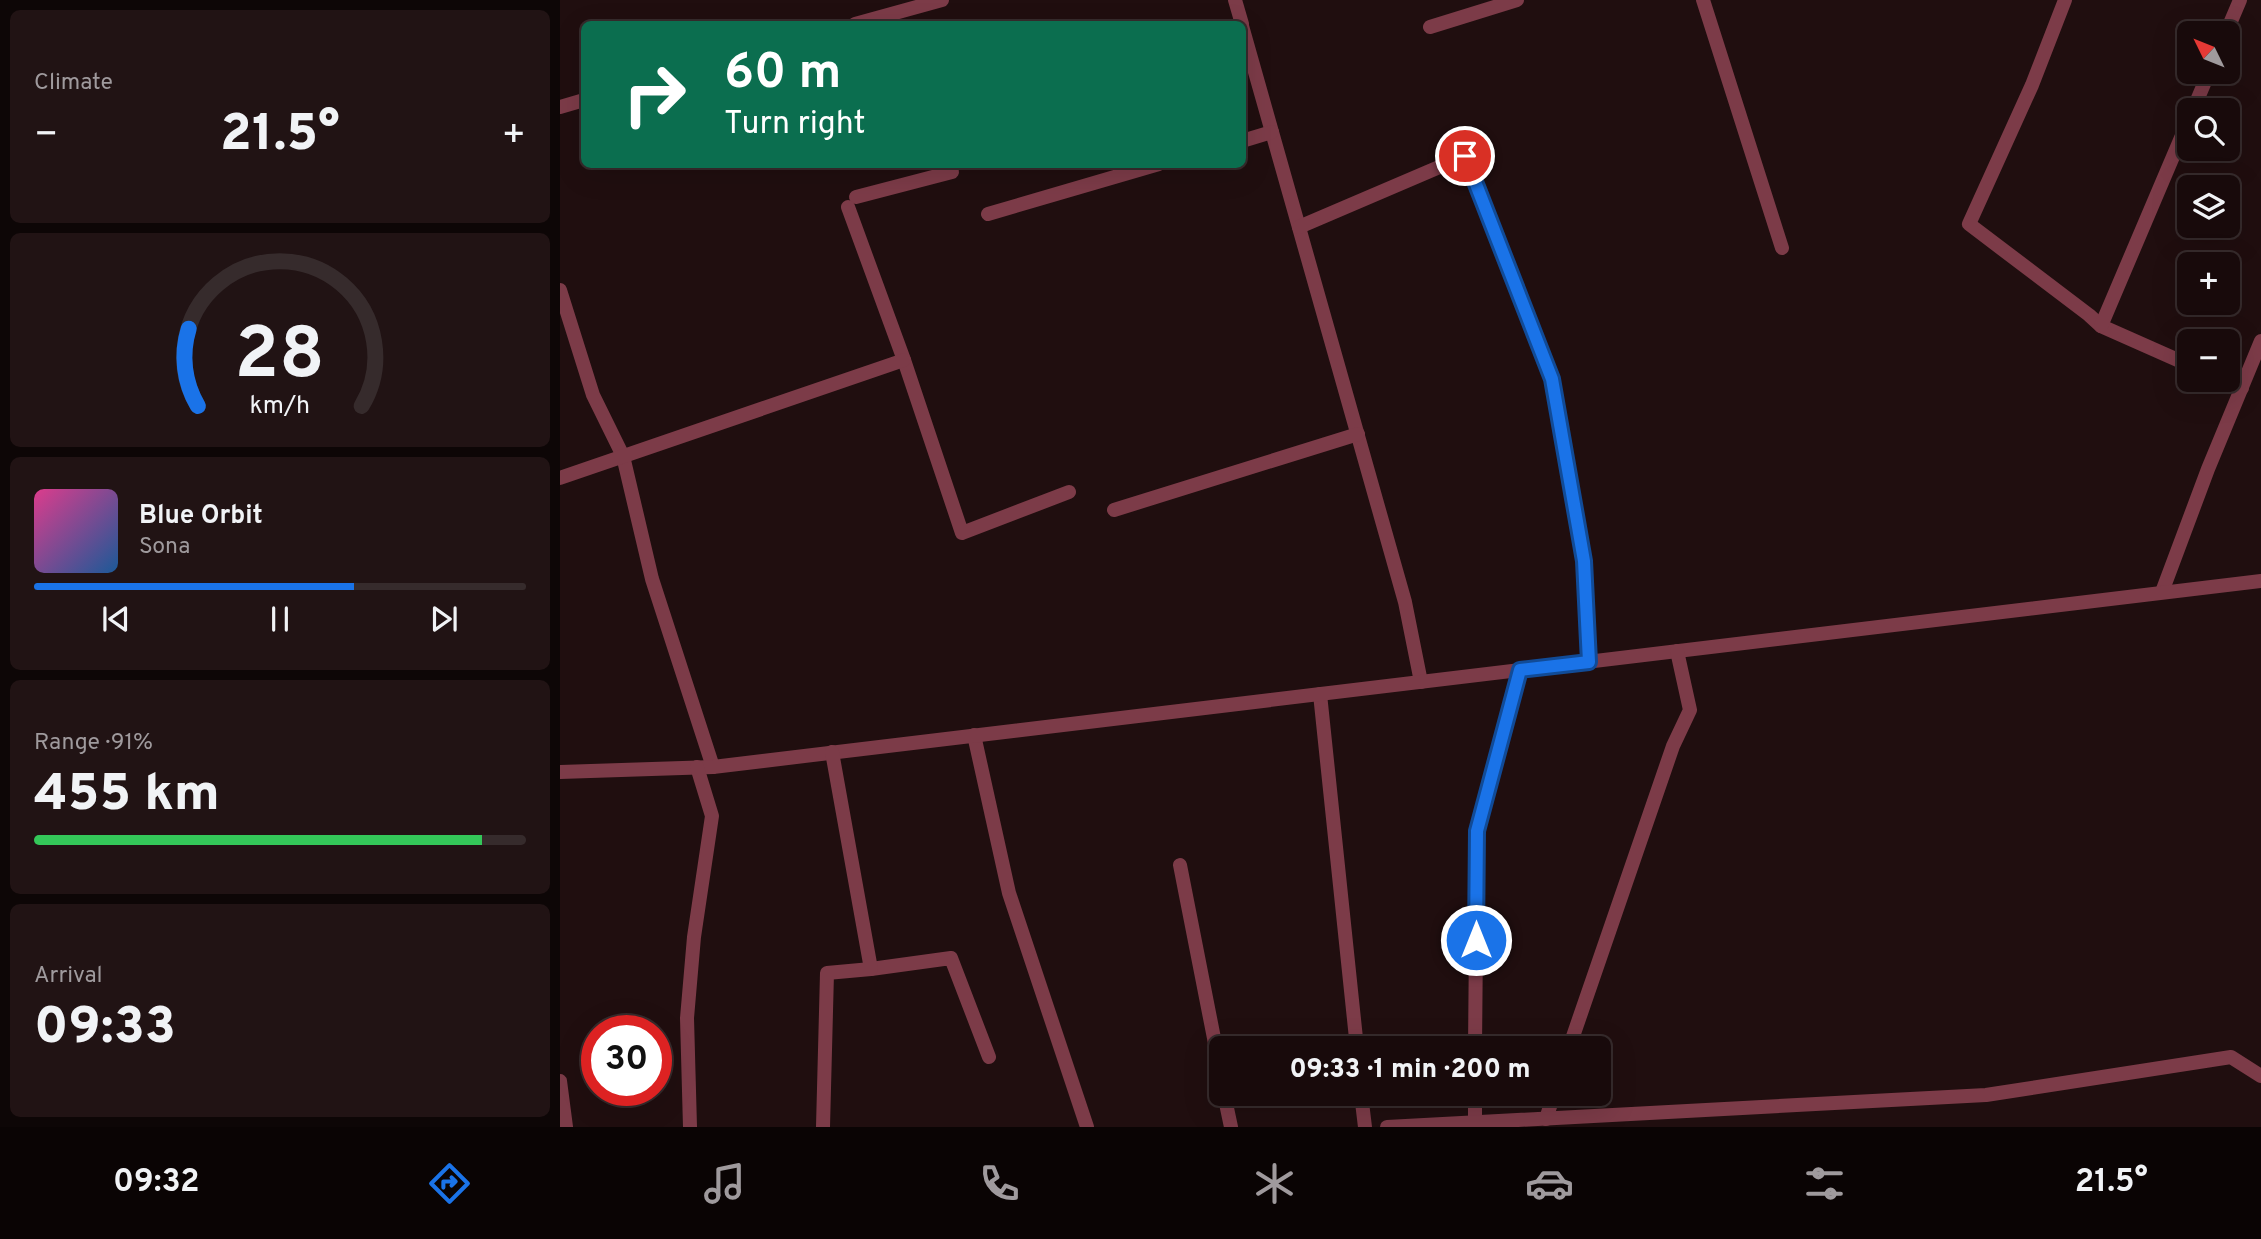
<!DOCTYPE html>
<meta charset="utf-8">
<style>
body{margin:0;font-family:Overpass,sans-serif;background:#211314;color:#f1f3f6;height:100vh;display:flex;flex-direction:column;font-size:26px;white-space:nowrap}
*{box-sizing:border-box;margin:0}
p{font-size:23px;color:#9f9a9d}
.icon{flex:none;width:38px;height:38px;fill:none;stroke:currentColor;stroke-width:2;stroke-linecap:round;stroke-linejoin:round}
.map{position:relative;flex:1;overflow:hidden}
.panel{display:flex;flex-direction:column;gap:10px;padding:10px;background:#0d0606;width:560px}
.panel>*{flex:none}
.hud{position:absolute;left:21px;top:21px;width:665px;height:147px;border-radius:10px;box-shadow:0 7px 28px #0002,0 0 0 2px #362b2c;background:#0b6e4f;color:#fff;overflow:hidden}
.needle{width:46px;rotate:313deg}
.tools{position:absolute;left:1617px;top:21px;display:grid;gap:14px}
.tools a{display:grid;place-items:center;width:63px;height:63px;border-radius:10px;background:#180a0b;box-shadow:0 7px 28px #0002,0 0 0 2px #362b2c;font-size:35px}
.speed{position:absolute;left:21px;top:1015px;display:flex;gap:14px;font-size:35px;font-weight:700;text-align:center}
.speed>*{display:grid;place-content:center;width:91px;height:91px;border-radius:50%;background:#180a0b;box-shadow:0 7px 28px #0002,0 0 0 2px #362b2c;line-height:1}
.speed .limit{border:10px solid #d22;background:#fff;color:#111}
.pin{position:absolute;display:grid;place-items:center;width:60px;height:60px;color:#fff;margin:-30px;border:4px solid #fff;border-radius:50%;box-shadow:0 2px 7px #0007}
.me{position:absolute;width:77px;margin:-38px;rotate:0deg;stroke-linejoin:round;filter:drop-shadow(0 0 5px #0008)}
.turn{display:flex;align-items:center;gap:24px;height:147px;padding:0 28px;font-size:32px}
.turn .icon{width:91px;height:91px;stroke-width:2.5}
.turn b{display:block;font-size:49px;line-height:60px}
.big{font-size:52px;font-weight:800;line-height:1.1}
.panel .tile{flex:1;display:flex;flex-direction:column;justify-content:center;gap:10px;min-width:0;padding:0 24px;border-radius:10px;background:#211314}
.panel .dial{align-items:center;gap:0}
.dial svg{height:182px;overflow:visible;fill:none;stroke:#362b2c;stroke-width:7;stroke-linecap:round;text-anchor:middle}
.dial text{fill:#f1f3f6;stroke:none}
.song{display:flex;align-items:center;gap:21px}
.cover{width:84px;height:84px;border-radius:10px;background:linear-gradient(135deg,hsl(330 70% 55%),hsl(210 70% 35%))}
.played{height:7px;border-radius:4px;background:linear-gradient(90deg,#1a73e8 65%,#362b2c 65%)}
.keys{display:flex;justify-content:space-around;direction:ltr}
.heat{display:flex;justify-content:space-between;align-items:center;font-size:38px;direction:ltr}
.charge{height:10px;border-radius:5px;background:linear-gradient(90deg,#34c759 91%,#362b2c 0)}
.trip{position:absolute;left:649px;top:1036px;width:402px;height:70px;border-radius:10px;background:#180a0b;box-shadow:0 7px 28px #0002,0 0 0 2px #362b2c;font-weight:800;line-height:70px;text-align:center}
.tabs{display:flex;height:112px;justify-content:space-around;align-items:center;background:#0a0404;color:#9f9a9d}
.tabs .icon{width:49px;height:49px}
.tabs .selected{color:#1a73e8}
.tabs b{font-size:32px;color:#f1f3f6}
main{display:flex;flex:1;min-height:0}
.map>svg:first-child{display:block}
</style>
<main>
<section class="panel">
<div class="tile"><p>Climate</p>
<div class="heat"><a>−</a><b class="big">21.5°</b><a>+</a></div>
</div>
<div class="tile dial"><svg viewBox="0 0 100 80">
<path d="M14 69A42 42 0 1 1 86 69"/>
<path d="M14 69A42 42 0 0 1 10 35" stroke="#1a73e8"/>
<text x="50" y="56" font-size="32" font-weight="700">28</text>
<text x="50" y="72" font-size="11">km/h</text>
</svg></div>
<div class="tile">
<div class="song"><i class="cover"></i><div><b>Blue Orbit</b><p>Sona</p></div></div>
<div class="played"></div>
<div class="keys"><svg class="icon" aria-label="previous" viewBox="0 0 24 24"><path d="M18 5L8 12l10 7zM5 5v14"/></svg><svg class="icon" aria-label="pause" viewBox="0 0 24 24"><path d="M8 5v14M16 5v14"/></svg><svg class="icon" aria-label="next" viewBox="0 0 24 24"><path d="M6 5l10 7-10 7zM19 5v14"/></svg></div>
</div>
<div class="tile"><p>Range · 91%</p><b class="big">455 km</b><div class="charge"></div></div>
<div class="tile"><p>Arrival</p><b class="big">09:33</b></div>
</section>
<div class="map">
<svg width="1701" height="1127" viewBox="0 0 1701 1127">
<rect width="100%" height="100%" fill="#200e0f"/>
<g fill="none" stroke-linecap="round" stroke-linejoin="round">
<g stroke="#7c3b48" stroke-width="14">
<polyline points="675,0 682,24"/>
<polyline points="1143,0 1222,248"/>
<polyline points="1505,0 1472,85 1409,224 1529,315 1541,326 1629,365"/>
<polyline points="295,24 382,0"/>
<polyline points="682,26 845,602 861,682"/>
<polyline points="870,27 957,0"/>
<polyline points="1666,33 1680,0"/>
<polyline points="0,107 24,100"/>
<polyline points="1633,110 1649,72"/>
<polyline points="682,141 712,132"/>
<polyline points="296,197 392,172"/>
<polyline points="288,207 344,360 402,533 509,492"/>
<polyline points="428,214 599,164"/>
<polyline points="739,227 905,156 992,378 1024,561 1029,662"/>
<polyline points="0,290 33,395 63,456 92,579 153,767"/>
<polyline points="1541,326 1629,119"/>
<polyline points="1663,380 1682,388"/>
<polyline points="0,478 344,360"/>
<polyline points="554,510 798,434"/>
<polyline points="1602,592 1648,469 1701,341"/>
<polyline points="760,694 797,1048"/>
<polyline points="414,735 449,893 527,1127"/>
<polyline points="0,772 153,767 1701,581"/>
<polyline points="620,865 662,1079"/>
<polyline points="311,969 391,958 429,1057"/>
<polyline points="915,1048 917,832 960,670"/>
<polyline points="1009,1048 1113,746 1130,710 1117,651"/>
<polyline points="0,1081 6,1127"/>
<polyline points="664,1094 671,1127"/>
<polyline points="801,1094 805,1127"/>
<polyline points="986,1119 994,1094"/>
<polyline points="915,1122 915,1094"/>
<polyline points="130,1127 127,1018 134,937 152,816 137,767"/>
<polyline points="263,1127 267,973 311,969 272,752"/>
<polyline points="827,1127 1426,1095 1671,1057 1701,1076"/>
</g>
</g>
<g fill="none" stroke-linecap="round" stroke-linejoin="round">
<g stroke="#114b97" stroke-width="18">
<polyline id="route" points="905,156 992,379 1024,561 1029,662 960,670 917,831 916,940"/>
</g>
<use href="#route" stroke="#1a73e8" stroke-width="12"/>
</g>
</svg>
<div class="tools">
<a><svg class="needle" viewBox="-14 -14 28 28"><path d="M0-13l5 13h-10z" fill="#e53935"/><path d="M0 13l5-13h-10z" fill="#9f9a9d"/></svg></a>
<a><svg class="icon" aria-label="search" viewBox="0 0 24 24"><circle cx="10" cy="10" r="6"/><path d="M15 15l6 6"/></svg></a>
<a><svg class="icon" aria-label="layers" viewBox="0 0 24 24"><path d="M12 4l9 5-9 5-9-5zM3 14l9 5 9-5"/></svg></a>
<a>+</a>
<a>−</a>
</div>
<div class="speed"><div class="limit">30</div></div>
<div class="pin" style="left:905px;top:156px;background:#d93025"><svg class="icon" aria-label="arrive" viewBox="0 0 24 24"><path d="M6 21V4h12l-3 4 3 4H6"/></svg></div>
<svg class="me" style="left:916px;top:940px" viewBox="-20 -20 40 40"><circle r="17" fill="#1a73e8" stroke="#fff" stroke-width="3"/><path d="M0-11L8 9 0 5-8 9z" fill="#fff"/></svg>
<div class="trip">09:33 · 1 min · 200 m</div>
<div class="hud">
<div class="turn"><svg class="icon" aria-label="right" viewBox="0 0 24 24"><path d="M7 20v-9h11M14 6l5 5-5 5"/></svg><div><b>60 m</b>Turn right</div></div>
</div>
</div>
</main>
<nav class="tabs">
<b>09:32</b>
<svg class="icon selected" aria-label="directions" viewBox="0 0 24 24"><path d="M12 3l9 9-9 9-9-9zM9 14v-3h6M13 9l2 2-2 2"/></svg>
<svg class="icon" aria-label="music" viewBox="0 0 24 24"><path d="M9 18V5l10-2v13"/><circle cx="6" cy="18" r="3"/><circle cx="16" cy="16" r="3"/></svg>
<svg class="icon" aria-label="phone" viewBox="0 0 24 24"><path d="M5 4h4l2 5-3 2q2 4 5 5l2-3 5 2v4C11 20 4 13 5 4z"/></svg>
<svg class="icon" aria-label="climate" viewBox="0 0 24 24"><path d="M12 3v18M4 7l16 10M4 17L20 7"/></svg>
<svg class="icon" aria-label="car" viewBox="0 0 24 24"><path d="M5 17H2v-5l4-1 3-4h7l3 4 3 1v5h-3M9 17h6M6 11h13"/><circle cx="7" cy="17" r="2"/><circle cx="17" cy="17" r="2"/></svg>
<svg class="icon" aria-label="filters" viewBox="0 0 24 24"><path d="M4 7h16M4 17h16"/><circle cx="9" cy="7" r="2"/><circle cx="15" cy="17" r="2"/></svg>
<b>21.5°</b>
</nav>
